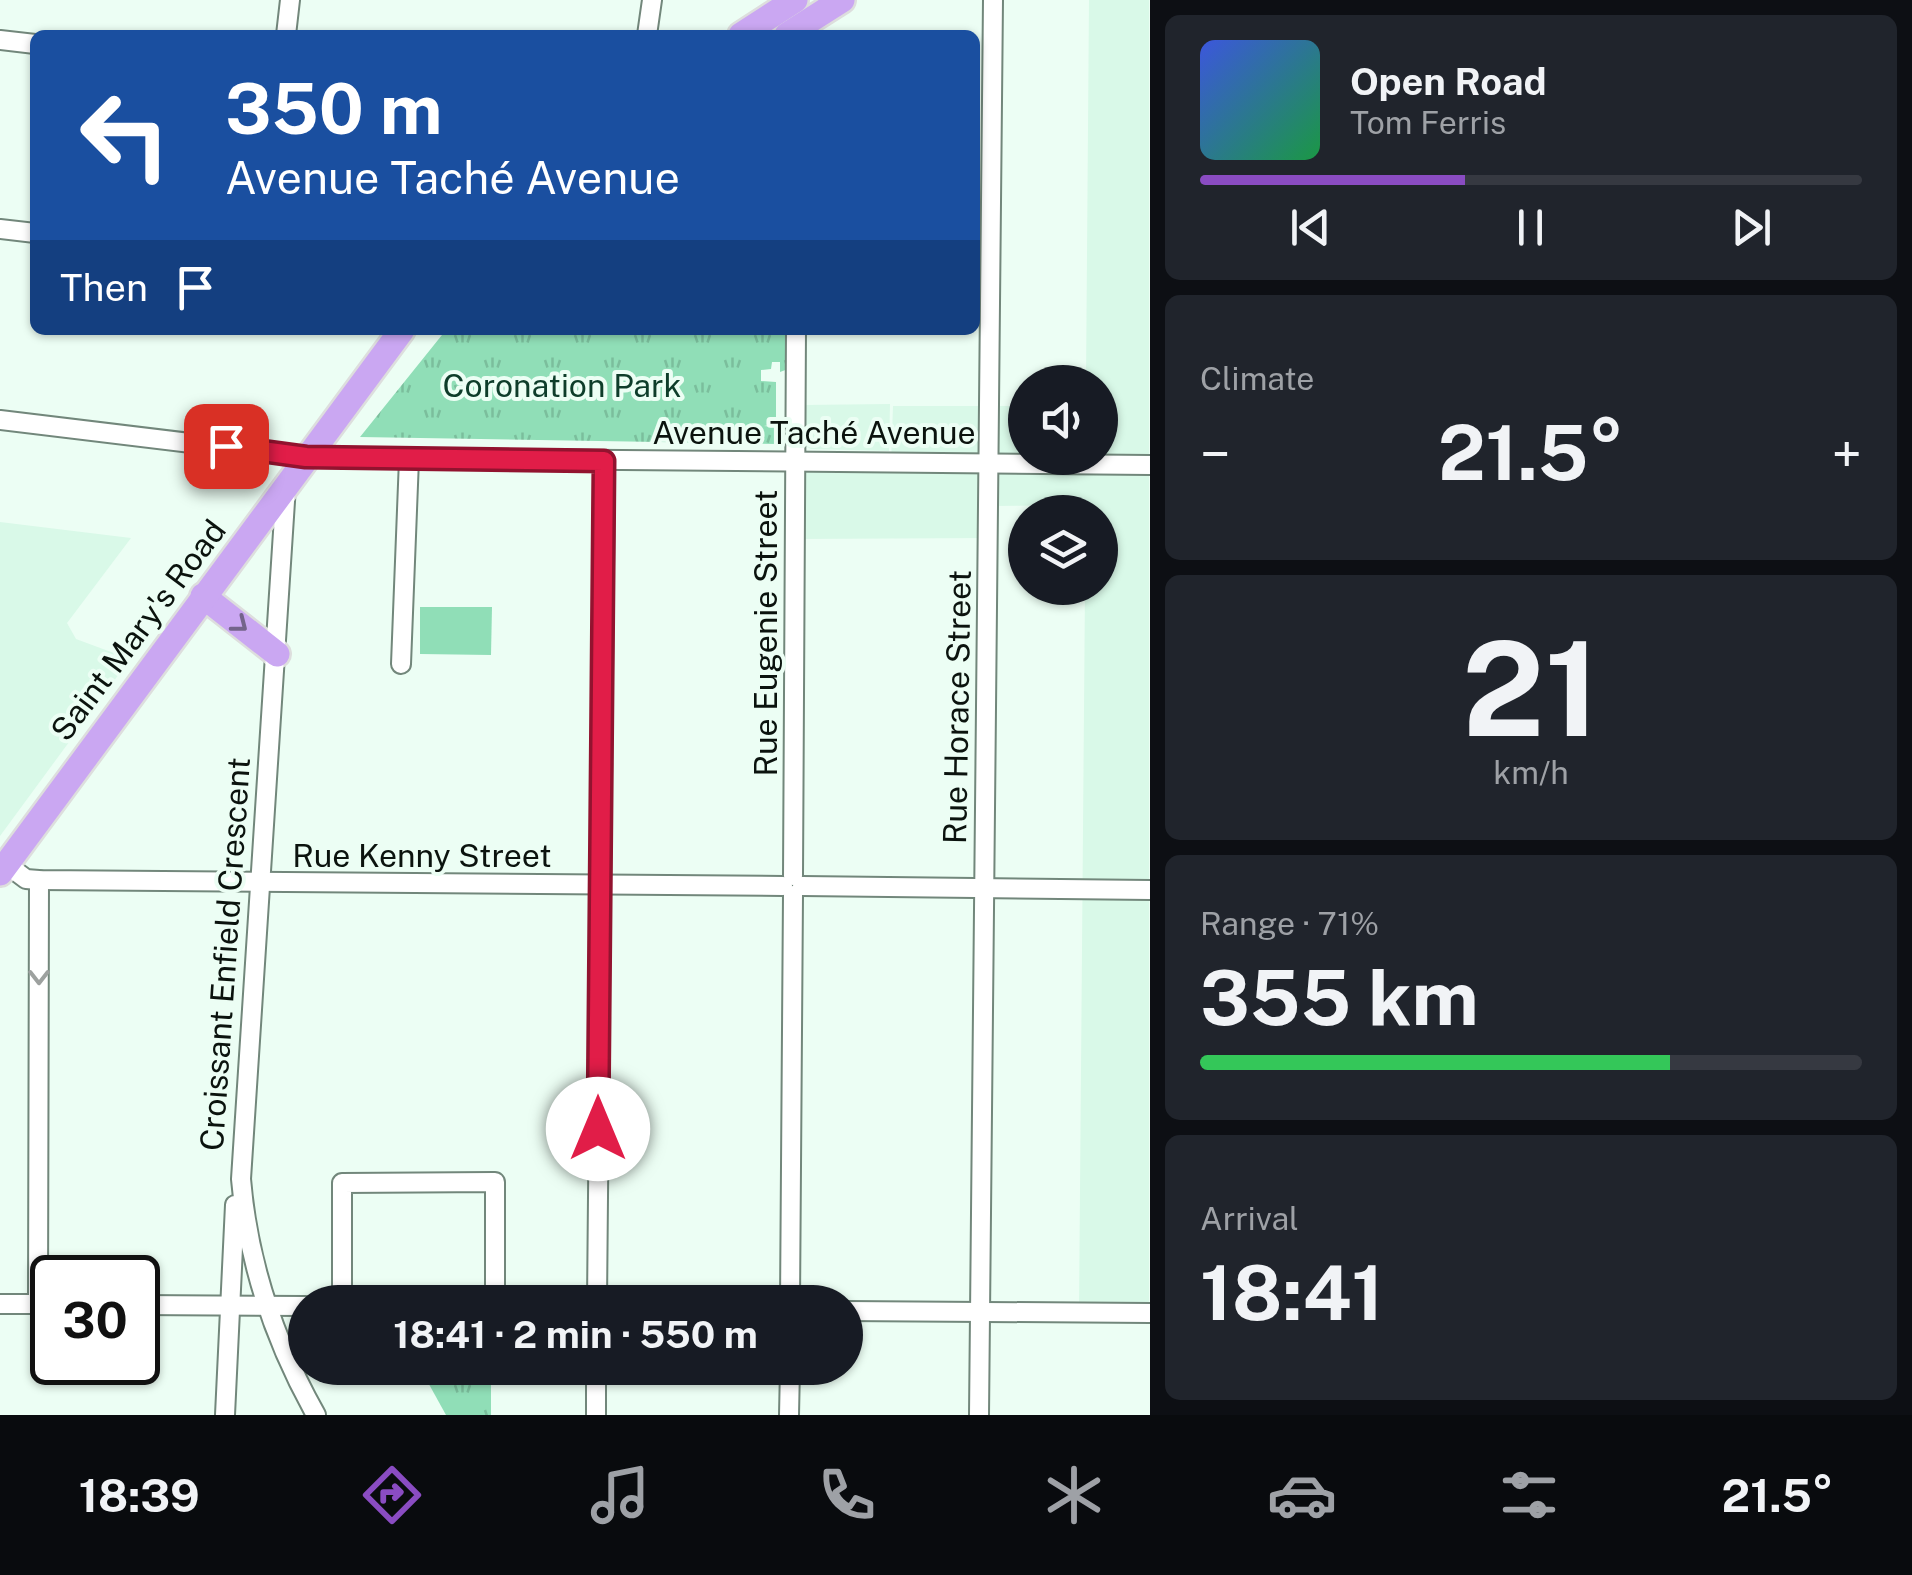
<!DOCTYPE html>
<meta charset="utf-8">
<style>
body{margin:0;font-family:"Public Sans",sans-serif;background:#20242c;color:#f1f3f6;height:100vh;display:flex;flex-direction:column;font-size:38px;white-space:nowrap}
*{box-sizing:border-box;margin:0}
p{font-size:32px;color:#9ea1a6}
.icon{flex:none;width:55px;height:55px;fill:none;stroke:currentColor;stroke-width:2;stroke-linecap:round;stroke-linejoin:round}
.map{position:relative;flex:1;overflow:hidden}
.details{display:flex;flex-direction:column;gap:15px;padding:15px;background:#0d0f14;width:762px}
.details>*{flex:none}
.guide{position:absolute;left:30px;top:30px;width:950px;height:305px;border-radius:15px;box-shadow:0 2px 8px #0004;background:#1a4fa0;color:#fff;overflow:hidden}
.fabs{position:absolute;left:1008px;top:365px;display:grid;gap:20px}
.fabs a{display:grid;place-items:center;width:110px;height:110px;border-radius:50%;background:#171b24;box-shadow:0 2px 8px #0004;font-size:50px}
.speed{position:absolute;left:30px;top:1255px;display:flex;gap:20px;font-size:50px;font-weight:700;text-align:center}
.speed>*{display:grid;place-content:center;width:130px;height:130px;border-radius:50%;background:#171b24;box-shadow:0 2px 8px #0004;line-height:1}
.speed .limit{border:5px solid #111;border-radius:15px;background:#fff;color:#111}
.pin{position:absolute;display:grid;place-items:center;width:85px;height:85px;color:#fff;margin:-42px;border-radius:20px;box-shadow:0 5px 15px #0006}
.me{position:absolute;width:110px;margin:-55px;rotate:0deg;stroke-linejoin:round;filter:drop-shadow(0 0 8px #0008)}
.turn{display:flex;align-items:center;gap:35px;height:210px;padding:0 30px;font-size:45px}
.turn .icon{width:130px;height:130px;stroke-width:2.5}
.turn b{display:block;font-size:70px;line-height:85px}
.then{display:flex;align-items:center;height:95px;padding:0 30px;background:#0003;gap:20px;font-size:38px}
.big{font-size:75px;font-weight:700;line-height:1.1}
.details .tile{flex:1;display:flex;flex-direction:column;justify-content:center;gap:15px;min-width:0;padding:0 35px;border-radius:15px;background:#20242c}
.details .dial{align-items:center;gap:0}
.dial b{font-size:130px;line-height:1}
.song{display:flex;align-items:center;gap:30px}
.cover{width:120px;height:120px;border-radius:15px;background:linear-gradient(135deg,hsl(230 70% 55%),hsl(140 70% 35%))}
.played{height:10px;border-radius:5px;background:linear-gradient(90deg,#8a4cc2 40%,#363941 40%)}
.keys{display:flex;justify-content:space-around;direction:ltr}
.heat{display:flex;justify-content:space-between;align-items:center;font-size:55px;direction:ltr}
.charge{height:15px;border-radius:8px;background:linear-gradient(90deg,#34c759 71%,#363941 0)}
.trip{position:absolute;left:288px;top:1285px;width:575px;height:100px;border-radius:50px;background:#171b24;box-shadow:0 2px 8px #0004;font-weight:700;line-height:100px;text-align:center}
.tabs{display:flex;height:160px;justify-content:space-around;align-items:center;background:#090b0e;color:#9ea1a6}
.tabs .icon{width:70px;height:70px}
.tabs .current{color:#8a4cc2}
.tabs b{font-size:45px;color:#f1f3f6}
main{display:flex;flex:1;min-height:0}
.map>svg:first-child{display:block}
</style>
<main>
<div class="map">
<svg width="1150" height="1415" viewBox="0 0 1150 1415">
<defs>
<pattern id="park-tufts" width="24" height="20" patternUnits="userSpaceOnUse" patternTransform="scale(2.5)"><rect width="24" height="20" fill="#90deb7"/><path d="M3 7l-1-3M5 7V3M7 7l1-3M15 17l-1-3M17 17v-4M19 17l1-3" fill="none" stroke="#7bbe9c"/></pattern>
</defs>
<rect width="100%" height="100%" fill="#ecfef4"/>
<g fill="#d9f9e8">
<polygon points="1089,0 1149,0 1149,1313 1079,1312 1085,588 1100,588 1100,512 1086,512 1085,505 991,506 990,538 797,539 796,462 891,464 893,406 1025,406 1025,458 1100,458 1100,382 1086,382"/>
<polygon points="890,404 889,451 811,449 803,445 802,405"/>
<polygon points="0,522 131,538 67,623 76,639 130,659 0,836"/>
</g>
<polygon fill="#90deb7" points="420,607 492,607 491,655 420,654"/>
<g fill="url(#park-tufts)">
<polygon points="446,330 789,330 788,369 780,372 780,362 772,362 771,369 761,370 761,381 776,382 776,424 764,426 776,427 776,444 360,437"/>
<polygon points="420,1368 491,1368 491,1415 446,1415"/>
</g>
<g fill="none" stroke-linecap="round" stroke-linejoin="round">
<g stroke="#72877b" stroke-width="22">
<g id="minor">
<polyline points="286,35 290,0"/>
<polyline points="647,35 652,0"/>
<polyline points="0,40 35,44"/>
<polyline points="0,229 35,233"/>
<polyline points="0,420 306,457 1150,465"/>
<path d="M286,486l-45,693c7,84 34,163 75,236"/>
<polyline points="401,664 409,459"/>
<polyline points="6,864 26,879 39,880 783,886"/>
<polyline points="793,876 796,330"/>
<polyline points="802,886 1150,890"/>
<polyline points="342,1302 342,1183 495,1182 495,1302"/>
<polyline points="597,1302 605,461"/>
<polyline points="790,1302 793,895"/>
<polyline points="0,1304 52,1304"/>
<polyline points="38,1304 39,880"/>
<polyline points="138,1305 305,1306"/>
<polyline points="845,1311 1150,1313"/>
<polyline points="225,1415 235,1205"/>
<polyline points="596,1415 596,1368"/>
<polyline points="789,1415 790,1368"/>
<polyline points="979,1415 993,0"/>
</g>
</g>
<g stroke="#dddedd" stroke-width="30">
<g id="highway">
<polyline points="741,35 795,0"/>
<polyline points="787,35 842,0"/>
<polyline points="203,596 277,654"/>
<polyline points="0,873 402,330"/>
</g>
</g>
<use href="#minor" stroke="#fff" stroke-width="18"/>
<use href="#highway" stroke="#caa7f2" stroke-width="25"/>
</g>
<defs><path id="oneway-chevron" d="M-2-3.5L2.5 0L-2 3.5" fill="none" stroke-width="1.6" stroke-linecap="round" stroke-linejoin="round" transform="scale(2.5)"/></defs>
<use stroke="#74648b" href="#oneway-chevron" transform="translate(240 625) rotate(38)"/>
<use stroke="#9da19f" href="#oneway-chevron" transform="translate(39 977) rotate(90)"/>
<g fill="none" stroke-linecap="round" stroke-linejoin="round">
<g stroke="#92132f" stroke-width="25">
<polyline id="route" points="226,446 306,457 604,461 598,1129"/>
</g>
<use href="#route" stroke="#e11d48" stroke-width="18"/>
</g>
<g text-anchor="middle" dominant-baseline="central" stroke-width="8" stroke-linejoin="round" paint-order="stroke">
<g font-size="32" fill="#0e3d2a" stroke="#ecfef4">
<text x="562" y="385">Coronation Park</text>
</g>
<g font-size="32" fill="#0b130e" stroke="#ecfef4">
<text x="814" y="432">Avenue Taché Avenue</text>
<text transform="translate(138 630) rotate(-53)">Saint Mary's Road</text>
<text transform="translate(765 633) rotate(-90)">Rue Eugenie Street</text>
<text transform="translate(957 707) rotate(-89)">Rue Horace Street</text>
<text x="422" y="855">Rue Kenny Street</text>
<text transform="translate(225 954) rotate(-86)">Croissant Enfield Crescent</text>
</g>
</g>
</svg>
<div class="fabs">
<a><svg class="icon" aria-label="sound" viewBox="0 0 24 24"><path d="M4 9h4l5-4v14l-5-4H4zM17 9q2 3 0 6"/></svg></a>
<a><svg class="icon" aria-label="layers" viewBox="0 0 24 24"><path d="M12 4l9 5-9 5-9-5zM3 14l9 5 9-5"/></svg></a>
</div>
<div class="speed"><div class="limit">30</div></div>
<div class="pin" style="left:226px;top:446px;background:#d93025"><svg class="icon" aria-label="arrive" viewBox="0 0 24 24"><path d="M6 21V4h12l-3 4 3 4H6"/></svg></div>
<svg class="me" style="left:598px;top:1129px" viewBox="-20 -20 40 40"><circle r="19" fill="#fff"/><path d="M0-13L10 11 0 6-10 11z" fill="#e11d48"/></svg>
<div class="trip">18:41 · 2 min · 550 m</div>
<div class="guide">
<div class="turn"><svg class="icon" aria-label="left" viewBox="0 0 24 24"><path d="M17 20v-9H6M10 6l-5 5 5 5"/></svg><div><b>350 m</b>Avenue Taché Avenue</div></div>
<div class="then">Then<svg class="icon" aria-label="arrive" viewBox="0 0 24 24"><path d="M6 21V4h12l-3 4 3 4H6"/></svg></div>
</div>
</div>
<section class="details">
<div class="tile">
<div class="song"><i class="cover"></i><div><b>Open Road</b><p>Tom Ferris</p></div></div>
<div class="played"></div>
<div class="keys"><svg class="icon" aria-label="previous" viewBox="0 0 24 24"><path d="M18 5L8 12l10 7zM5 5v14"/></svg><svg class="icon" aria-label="pause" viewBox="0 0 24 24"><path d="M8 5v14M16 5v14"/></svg><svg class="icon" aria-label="next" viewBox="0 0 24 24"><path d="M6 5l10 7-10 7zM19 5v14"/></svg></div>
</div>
<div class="tile"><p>Climate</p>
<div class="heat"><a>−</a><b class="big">21.5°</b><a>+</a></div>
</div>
<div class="tile dial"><b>21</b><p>km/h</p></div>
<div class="tile"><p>Range · 71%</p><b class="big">355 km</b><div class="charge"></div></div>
<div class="tile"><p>Arrival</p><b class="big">18:41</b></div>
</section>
</main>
<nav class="tabs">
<b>18:39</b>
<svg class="icon current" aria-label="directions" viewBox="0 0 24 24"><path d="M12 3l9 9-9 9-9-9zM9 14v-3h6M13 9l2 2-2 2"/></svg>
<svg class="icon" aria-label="music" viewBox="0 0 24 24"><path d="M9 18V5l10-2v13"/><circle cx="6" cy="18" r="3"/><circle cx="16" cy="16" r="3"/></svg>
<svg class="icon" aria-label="phone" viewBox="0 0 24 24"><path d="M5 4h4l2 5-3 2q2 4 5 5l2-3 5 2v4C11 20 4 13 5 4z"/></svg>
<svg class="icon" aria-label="climate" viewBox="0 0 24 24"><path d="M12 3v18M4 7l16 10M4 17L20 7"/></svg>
<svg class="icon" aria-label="car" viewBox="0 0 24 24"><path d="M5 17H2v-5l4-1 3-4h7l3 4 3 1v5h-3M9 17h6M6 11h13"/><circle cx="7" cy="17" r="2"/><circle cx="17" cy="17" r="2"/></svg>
<svg class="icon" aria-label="filters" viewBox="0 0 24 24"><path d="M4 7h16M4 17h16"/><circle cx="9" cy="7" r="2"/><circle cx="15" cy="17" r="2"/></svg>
<b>21.5°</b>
</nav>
